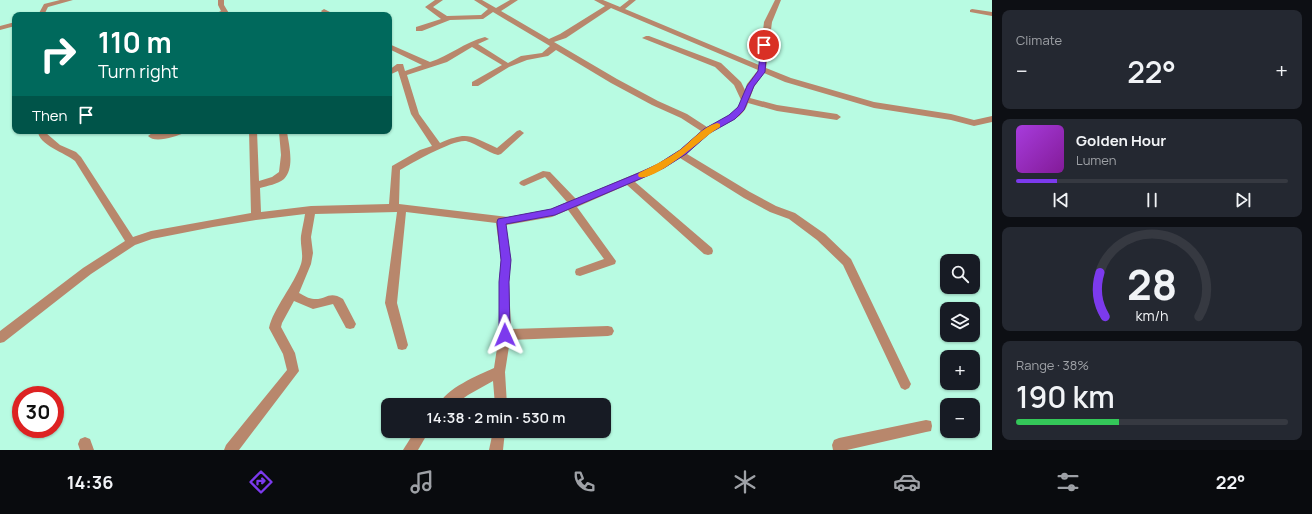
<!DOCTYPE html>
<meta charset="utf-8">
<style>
body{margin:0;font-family:Manrope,sans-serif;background:#242831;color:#f1f3f6;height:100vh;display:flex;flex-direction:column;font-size:15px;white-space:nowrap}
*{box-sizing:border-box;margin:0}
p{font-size:13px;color:#9ea1a6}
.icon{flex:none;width:22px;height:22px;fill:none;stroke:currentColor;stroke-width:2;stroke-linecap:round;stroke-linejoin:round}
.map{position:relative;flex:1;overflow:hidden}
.details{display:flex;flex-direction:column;gap:10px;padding:10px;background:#0d0f14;width:320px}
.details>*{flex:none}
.top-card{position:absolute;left:12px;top:12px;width:380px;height:122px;border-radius:8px;box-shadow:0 1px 3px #0004;background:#00695c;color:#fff;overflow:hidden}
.buttons{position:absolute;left:940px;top:254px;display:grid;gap:8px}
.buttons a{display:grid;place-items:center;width:40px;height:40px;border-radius:8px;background:#171b24;box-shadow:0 1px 3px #0004;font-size:20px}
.speed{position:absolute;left:12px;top:386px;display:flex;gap:8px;font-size:20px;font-weight:700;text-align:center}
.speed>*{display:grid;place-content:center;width:52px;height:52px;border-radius:50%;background:#171b24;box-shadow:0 1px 3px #0004;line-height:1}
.speed .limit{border:6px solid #d22;background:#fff;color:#111}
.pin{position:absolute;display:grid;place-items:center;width:34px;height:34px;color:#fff;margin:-17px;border:2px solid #fff;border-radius:50%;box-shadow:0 1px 4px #0007}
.me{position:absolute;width:44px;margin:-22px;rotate:359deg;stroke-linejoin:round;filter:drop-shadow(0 0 3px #0008)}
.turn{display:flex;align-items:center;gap:14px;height:84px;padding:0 20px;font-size:18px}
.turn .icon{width:52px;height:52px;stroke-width:2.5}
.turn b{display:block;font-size:28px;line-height:34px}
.then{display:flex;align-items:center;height:38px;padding:0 20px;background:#0003;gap:8px;font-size:15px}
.big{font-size:30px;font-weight:600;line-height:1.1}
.details .card{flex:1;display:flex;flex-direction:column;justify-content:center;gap:6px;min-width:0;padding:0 14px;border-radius:8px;background:#242831}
.details .dial{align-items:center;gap:0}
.dial svg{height:104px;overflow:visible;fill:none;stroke:#363941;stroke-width:7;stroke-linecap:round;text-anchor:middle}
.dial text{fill:#f1f3f6;stroke:none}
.song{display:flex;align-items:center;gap:12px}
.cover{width:48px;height:48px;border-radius:6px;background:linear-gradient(135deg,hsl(280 70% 55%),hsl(290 70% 35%))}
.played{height:4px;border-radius:2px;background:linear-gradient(90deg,#7c3aed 15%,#363941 15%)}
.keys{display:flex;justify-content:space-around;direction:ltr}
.heat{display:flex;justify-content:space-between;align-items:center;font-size:22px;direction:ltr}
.charge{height:6px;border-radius:3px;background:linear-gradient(90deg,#34c759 38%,#363941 0)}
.trip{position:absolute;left:381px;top:398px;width:230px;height:40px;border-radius:8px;background:#171b24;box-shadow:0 1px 3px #0004;font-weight:600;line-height:40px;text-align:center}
.tab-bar{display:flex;height:64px;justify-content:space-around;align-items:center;background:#090b0e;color:#9ea1a6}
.tab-bar .icon{width:28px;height:28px}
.tab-bar .on{color:#7c3aed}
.tab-bar b{font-size:18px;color:#f1f3f6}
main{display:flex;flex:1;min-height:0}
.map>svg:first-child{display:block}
</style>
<main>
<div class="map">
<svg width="992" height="450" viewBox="0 0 992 450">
<rect width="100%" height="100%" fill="#b8fbe2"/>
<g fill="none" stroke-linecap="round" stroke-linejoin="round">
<g fill="#b8876c" fill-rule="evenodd">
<polygon points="60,0 73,0 48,7 44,15 38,15 44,4"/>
<polygon points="218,0 224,0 224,5 230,15 212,15 221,11 218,5"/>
<path d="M435,0h8l-10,7 14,9 34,-1 7,-6 -14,-9h8l14,8 14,-8h8l-17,11 48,28 11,-5 45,-28 -11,-6h9l17,7 9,-7h7l-11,9 134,56 5,-43 11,-22h6l-9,22 -6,46 25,10 83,24 77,12 23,6 18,-4v6l-18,4 -23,-6 -77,-12 -89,-26 -21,-9 -10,14 -4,11 27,7 60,9 4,3 -4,3 -60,-9 -29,-8c-5,17 -25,21 -38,30 -8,6 -16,14 -23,21l63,38 26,14 19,7 30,21 26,25 58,121 2,4 -2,4 -4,2 -4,-2 -58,-123 -26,-25 -28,-21 -19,-7 -26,-14 -64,-40 -16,10 -29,14 77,66 1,3 -1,3 -4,1 -4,-1 -77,-69 -50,22 39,54 -1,3 -35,12 -4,-1 -1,-3 1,-3 28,-10 -36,-49 -16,7 -46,8 5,35 -2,22 2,47 97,-3 4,1 2,4 -2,4 -4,1 -98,4 -5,32 2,33h-12l-2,-24 -25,14 -14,10h-15c6,-16 39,-30 55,-37l5,-33v-53l2,-22 -5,-37 -90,-11 -9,91 11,42 -2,4 -4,1 -4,-1 -13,-46 12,-91 -82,2 -4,23 2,16 -2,11 -12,29c4,2 10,6 15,6 12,1 15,-9 29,0l13,25 -2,4 -4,1 -4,-1 -13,-24 -20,5 -19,-8 -12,22 -1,4 14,26 4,18 -60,79h-15l2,-5 61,-75 -4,-16 -14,-26c4,-19 25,-43 32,-64 3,-10 -1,-18 0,-28 1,-7 3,-15 4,-22l-49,6 -43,7 -61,12 -17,6 -44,29 -87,68 -4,1v-12l83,-63 42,-27 -50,-80c-9,-8 -37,-16 -37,-30h8v2l14,12 16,7 5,5 52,80 18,-6 100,-18 -2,-82h8l2,50 13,-4 7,-5 2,-17 -2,-23h8c2,13 8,36 -3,47 -6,5 -17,7 -24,9l1,24 50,-6 78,-2 3,-38 28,-16 12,-4 -21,-32 -13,-43 -9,4v-5l8,-6h6l2,7 17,-6 -33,-16v-5l41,18c19,-6 35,-20 55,-25l4,2 -11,5 30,19 13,-7 21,-3 8,-7 -57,-34 -10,7 -33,1 -28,11h-6v-4l25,-8 -16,-12zM611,8l147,62 -11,14 -2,6 -4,-8 -20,-19 -72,-27h-3l-4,2 73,29 19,18 7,15c-5,15 -21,20 -34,27l-20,-13 -29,-13 -41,-22 -63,-37 12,-4zM472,47l30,18 -30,17v4h6l31,-19 18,-7 21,-4 8,-6 55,33 41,22 29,13 20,13 -21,19 -22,14 -82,35 -26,-27 -7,-1 -22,10 -2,2 2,2 3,1 21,-9 22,25 -16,7 -43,8 -109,-13 1,-34c11,-7 54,-31 66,-29 11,3 21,11 32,14l3,-1 23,-21 -4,-3 -3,1 -20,17c-27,-12 -29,-17 -57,-5l-21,-29 -12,-39 40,-13z"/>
<path d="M324,9l10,5 1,1c-5,0 -10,1 -14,-4z"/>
<polygon points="972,9 992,12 992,16 970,12 970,10"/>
<polygon points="15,22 15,26 0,30 0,26"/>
<path d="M170,131h16l-1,2c-9,3 -30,11 -37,3l4,-3z"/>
<polygon points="926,420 931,421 932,426 931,431 926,432 847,450 833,450 832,445 834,440 839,438"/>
<polygon points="415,431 429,431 418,450 403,450"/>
<polygon points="493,431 505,431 503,450 489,450"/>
<polygon points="85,437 90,439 94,450 80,450 78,444 80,439"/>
</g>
</g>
<polygon fill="#7c3aed" stroke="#51269a" points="762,43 767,45 765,72 754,86 744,110 735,119 710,133 686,154 664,168 647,176 555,215 506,224 511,260 509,282 510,335 508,339 505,340 501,339 499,335 499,282 501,260 497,222 498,219 551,209 641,172 658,164 680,150 704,129 729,115 738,107 747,86 758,71"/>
<path fill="#f59e0b" d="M717,123l3,1v3c-16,9 -64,55 -81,50l-1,-2 1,-2c14,-7 28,-14 41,-23 12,-9 22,-23 37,-27z"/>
</svg>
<div class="buttons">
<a><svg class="icon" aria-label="search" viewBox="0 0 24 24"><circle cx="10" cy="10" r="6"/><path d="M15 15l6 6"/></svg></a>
<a><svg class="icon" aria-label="layers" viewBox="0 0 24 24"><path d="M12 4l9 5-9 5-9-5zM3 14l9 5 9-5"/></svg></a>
<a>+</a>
<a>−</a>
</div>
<div class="speed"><div class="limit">30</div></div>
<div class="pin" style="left:764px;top:45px;background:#d93025"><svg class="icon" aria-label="arrive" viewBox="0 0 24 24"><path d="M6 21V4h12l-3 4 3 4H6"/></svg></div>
<svg class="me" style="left:505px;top:335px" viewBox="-20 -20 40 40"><path d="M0-17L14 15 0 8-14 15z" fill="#7c3aed" stroke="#fff" stroke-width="4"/></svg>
<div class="trip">14:38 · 2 min · 530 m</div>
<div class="top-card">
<div class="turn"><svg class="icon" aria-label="right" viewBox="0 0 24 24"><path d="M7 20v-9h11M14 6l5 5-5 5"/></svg><div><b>110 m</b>Turn right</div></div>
<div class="then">Then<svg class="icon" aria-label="arrive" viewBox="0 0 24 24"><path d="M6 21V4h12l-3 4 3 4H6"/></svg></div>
</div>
</div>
<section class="details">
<div class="card"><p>Climate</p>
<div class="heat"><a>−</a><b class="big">22°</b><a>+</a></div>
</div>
<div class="card">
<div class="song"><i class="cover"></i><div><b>Golden Hour</b><p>Lumen</p></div></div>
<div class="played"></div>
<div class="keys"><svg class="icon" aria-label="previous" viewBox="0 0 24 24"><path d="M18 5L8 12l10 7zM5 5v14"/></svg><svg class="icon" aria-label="pause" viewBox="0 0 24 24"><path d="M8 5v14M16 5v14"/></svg><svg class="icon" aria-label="next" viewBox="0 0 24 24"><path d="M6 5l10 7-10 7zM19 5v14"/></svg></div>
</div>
<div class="card dial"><svg viewBox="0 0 100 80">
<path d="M14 69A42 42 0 1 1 86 69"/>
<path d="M14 69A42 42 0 0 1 10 35" stroke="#7c3aed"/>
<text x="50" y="56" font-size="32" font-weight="700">28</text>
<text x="50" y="72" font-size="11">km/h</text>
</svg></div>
<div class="card"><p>Range · 38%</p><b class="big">190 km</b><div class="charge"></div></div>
</section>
</main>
<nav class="tab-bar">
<b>14:36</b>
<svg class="icon on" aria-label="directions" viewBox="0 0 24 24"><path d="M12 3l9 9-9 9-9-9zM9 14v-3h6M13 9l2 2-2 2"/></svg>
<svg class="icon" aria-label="music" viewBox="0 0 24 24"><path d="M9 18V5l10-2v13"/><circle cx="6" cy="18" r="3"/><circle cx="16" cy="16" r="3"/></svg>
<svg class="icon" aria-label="phone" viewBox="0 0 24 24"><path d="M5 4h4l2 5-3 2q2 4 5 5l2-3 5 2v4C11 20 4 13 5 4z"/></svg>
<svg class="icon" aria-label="climate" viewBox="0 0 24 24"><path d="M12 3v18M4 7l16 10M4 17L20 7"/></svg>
<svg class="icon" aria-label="car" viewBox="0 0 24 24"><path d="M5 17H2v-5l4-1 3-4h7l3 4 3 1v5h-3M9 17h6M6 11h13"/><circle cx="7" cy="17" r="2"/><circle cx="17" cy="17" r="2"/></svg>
<svg class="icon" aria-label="filters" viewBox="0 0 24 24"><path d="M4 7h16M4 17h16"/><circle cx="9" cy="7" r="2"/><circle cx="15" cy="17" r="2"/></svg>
<b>22°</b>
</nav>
